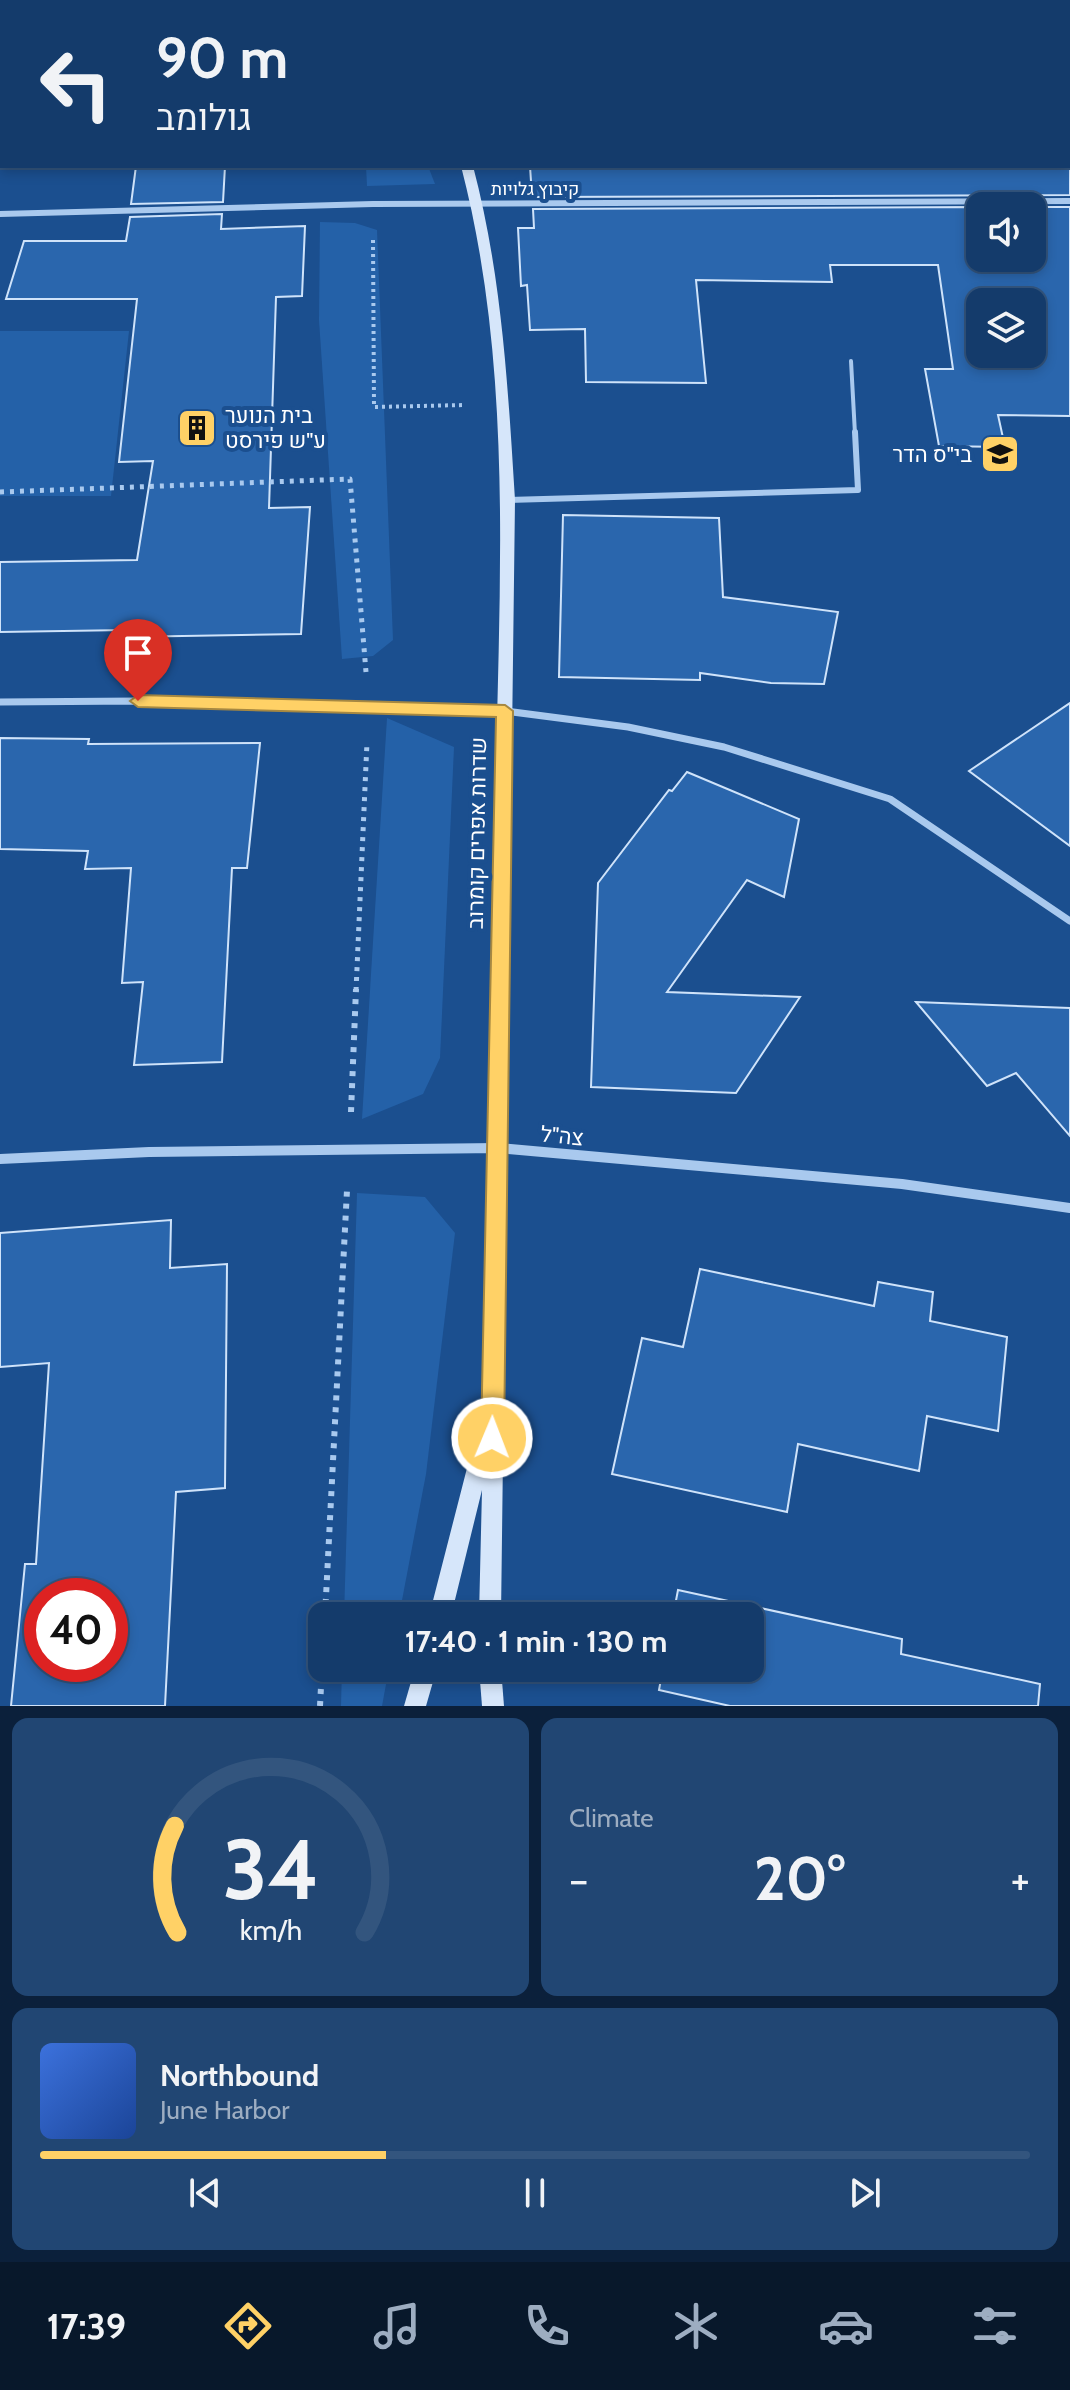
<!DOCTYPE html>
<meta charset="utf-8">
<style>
body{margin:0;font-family:Cabin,Heebo,sans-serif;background:#214673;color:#f1f3f6;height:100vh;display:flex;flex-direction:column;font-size:30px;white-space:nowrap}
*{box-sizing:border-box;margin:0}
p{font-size:26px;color:#9dadc1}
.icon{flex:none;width:44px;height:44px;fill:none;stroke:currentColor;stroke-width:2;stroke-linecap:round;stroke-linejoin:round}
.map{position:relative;height:1706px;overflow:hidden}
.sheet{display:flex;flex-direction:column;gap:12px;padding:12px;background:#0b203b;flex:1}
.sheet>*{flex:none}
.banner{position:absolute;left:0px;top:0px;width:1070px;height:168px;box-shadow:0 4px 12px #0003,0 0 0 2px #33557e;background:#143b6b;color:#f1f3f6;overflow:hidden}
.tools{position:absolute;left:966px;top:192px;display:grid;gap:16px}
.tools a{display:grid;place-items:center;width:80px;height:80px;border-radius:16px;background:#143b6b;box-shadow:0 4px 12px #0003,0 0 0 2px #33557e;font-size:40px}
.speed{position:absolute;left:24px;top:1578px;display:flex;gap:16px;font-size:40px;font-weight:700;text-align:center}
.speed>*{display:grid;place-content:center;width:104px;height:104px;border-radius:50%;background:#143b6b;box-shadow:0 4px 12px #0003,0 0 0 2px #33557e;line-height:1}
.speed .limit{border:12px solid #d22;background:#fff;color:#111}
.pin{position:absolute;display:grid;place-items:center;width:68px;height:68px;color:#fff;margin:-82px -34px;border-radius:50% 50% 50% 0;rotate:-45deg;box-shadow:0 0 8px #0007}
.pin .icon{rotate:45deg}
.me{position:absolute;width:88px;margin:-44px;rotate:1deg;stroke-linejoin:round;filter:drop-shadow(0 0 6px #0008)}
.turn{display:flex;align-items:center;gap:28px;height:168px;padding:0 24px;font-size:36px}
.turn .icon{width:104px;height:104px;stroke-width:2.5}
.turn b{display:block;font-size:56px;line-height:68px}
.big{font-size:60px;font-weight:700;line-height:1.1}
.sheet .widget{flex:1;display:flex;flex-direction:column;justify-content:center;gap:12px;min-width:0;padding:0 28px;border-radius:16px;background:#214673}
.sheet .dial{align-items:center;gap:0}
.dial svg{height:208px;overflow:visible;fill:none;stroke:#33557e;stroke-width:7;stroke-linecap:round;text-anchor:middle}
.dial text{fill:#f1f3f6;stroke:none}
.song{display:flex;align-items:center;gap:24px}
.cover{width:96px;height:96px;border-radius:12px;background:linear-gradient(135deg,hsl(220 70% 55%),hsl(220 70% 35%))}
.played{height:8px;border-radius:4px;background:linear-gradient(90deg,#ffd166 35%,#33557e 35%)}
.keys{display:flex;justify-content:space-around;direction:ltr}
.heat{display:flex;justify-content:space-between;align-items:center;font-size:44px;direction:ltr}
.sheet .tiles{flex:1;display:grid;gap:12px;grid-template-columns:1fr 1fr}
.widget:last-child{grid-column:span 2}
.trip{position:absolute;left:308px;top:1602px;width:456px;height:80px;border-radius:16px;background:#143b6b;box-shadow:0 4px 12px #0003,0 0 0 2px #33557e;font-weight:700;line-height:80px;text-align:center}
.menu{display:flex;height:128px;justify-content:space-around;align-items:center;background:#08182b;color:#9dadc1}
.menu .icon{width:56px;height:56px}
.menu .on{color:#ffd166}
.menu b{font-size:36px;color:#f1f3f6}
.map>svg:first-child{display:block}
</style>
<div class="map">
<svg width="1070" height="1706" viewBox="0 0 1070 1706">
<rect width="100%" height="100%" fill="#1b4f8f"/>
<g fill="#2461a8">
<polygon points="366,166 428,166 435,184 367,186"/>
<polygon points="320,222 355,223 377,230 393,640 373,656 342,659 319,320"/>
<polygon points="0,331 129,331 111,496 0,496"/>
<polygon points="387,718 454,747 440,1058 423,1094 362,1119"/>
<polygon points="357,1193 425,1197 455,1233 426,1474 399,1616 344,1616"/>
<polygon points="342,1668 389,1668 382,1706 341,1706"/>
</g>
<g fill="#2a66ad" stroke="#cfe3fa" stroke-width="2" fill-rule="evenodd">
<polygon points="136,166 225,166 223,202 131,204"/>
<polygon points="530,166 1070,166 1070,195 532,197"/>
<path d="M980,207v51h52v-51h38v209l-72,-1 7,32 -66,-1 -14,-77h28l-15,-104h-108l2,17 -136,-2 10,103 -120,-1 -1,-53 -55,1 -3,-45 -6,1 -3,-58h16l-1,-19zM980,302h52v52h-52z"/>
<polygon points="222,214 221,229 305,226 302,296 276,297 269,508 310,507 301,634 125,637 126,630 0,632 0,562 137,560 153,461 119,462 137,299 6,299 24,241 126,241 130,217"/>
<polygon points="563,515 719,518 723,597 838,612 824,684 771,683 700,673 700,680 559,677"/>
<polygon points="1070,703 1070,846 969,771"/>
<polygon points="0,738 89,739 88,744 260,743 247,868 232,868 222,1062 134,1065 143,982 122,983 131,868 85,869 88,851 0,849"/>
<polygon points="687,772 799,819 784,897 747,880 667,992 800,997 736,1093 591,1087 598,883 669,790 672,791"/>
<polygon points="916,1002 1070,1008 1070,1136 1016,1073 987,1086"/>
<path d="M171,1220l-1,48 57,-4 -2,224 -49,4 -11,214h-154l14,-142h11l13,-201 -49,4v-134zM42,1596h68v68h-68z"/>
<polygon points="700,1269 874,1306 878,1282 933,1292 930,1321 1007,1337 998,1431 927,1416 919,1471 798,1444 787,1512 612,1474 642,1338 683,1347"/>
<polygon points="678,1590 902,1639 901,1654 1040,1684 1038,1706 730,1706 659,1690 663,1668 750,1668 750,1616 673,1616"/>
</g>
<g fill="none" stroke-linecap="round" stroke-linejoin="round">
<polyline stroke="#a9c9ee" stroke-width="4" stroke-dasharray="3 4" stroke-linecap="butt" points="373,240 374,407 465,405"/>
<g stroke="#a9c9ee" stroke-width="5" stroke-dasharray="4 6" stroke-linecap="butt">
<polyline points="0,492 350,479 366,672"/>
<polyline points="356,991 367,742"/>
</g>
<g stroke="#a9c9ee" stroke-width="6" stroke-dasharray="5 7" stroke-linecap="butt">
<polyline points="351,1112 356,989"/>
<polyline points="325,1616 347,1190"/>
<polyline points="320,1706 322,1668"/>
</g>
<polyline stroke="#a9c9ee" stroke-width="4" points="851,361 855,434"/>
<polyline stroke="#a9c9ee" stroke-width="6" points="508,500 858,490 855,432"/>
<polyline stroke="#a9c9ee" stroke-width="6" points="0,214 373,204 1070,201"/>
<polyline stroke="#a9c9ee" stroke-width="7" points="0,702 138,701 505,711 628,727 724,747 890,799 1070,921"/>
<polyline stroke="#a9c9ee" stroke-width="10" points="0,1159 149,1152 498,1148 902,1184 1070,1208"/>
<g fill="#d6e6fa" fill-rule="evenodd">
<polygon points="367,0 382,0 366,2"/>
<polygon points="439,0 453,0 454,2 440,2"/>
<path d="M461,166h12c29,110 35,221 42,334l-14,1116h-22l3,-126 -31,126h-22l46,-179 3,-7 5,-1c4,-221 9,-441 13,-662 4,-200 16,-405 -35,-601z"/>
<polygon points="415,1668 437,1668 426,1706 404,1706"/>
<polygon points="479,1668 501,1668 504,1706 482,1706"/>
</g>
</g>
<polygon fill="#ffd166" stroke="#a68842" stroke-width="2" points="138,695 505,705 513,711 504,1438 500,1446 492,1449 484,1446 481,1438 496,717 138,707 130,701"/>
<defs>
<g id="building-square" transform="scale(2)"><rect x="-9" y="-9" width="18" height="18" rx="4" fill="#ffd166" stroke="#1b4f8f"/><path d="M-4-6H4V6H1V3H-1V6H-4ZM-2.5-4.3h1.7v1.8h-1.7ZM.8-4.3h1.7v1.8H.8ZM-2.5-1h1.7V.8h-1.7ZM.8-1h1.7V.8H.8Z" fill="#111"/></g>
<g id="school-square" transform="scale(2)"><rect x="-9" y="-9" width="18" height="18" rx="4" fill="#ffd166" stroke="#1b4f8f"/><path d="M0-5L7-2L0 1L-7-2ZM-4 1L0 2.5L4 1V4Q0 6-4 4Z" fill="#111"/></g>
</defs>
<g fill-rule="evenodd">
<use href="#building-square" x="197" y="428"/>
<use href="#school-square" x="1000" y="454"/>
</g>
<g text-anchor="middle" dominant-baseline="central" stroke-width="8" stroke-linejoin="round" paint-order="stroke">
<g font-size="18" fill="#fff" stroke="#1b4f8f">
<text x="535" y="189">קיבוץ גלויות</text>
</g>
<g font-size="22" fill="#fff" stroke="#1b4f8f" text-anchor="start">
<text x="225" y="415">בית הנוער<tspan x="225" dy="25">ע"ש פירסט</tspan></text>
<text x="972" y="454" text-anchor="end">בי"ס הדר</text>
</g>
<g font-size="22" fill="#fff" stroke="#1b4f8f">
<text transform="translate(477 833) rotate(-89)">שדרות אפרים קומרוב</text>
<text transform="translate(562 1136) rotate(6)">צה"ל</text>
</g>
</g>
</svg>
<div class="tools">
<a><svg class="icon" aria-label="sound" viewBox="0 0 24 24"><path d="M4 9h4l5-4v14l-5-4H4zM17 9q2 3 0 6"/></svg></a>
<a><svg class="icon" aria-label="layers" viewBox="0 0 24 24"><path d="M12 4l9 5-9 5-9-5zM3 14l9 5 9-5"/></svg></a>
</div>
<div class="speed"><div class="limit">40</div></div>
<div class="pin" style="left:138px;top:701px;background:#d93025"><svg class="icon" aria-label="arrive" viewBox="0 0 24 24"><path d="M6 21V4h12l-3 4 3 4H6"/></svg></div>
<svg class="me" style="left:492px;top:1438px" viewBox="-20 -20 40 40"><circle r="17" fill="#ffd166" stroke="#fff" stroke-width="3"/><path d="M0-11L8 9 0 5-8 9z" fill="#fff"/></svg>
<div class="trip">17:40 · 1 min · 130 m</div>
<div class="banner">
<div class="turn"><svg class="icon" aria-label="left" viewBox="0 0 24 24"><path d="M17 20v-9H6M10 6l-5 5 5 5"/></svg><div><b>90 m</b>גולומב</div></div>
</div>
</div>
<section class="sheet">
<div class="tiles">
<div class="widget dial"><svg viewBox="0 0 100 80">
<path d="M14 69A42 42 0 1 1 86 69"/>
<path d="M14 69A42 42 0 0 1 13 28" stroke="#ffd166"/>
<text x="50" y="56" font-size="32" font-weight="700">34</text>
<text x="50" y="72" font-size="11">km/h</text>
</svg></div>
<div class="widget"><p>Climate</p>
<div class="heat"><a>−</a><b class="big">20°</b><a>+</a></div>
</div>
<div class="widget">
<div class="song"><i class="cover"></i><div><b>Northbound</b><p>June Harbor</p></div></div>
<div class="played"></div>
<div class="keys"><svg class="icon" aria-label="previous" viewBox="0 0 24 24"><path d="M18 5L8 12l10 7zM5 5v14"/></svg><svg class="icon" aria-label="pause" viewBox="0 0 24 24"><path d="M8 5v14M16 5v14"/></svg><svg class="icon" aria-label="next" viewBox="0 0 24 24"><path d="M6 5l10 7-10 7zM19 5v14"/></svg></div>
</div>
</div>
</section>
<nav class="menu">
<b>17:39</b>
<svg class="icon on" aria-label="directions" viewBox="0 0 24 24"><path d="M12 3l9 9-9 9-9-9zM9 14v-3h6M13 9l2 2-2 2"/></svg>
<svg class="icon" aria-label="music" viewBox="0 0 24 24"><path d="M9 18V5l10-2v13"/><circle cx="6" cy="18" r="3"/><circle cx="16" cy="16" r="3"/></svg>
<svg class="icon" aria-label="phone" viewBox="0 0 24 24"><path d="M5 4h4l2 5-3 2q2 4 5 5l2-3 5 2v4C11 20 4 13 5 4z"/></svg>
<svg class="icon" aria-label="climate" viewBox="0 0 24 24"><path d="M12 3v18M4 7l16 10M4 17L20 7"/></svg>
<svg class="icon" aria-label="car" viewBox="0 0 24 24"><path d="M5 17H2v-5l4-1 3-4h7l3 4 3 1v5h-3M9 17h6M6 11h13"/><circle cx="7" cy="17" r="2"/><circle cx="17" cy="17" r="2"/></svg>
<svg class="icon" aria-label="filters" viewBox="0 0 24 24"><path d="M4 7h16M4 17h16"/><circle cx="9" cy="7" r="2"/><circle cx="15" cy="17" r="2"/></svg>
</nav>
